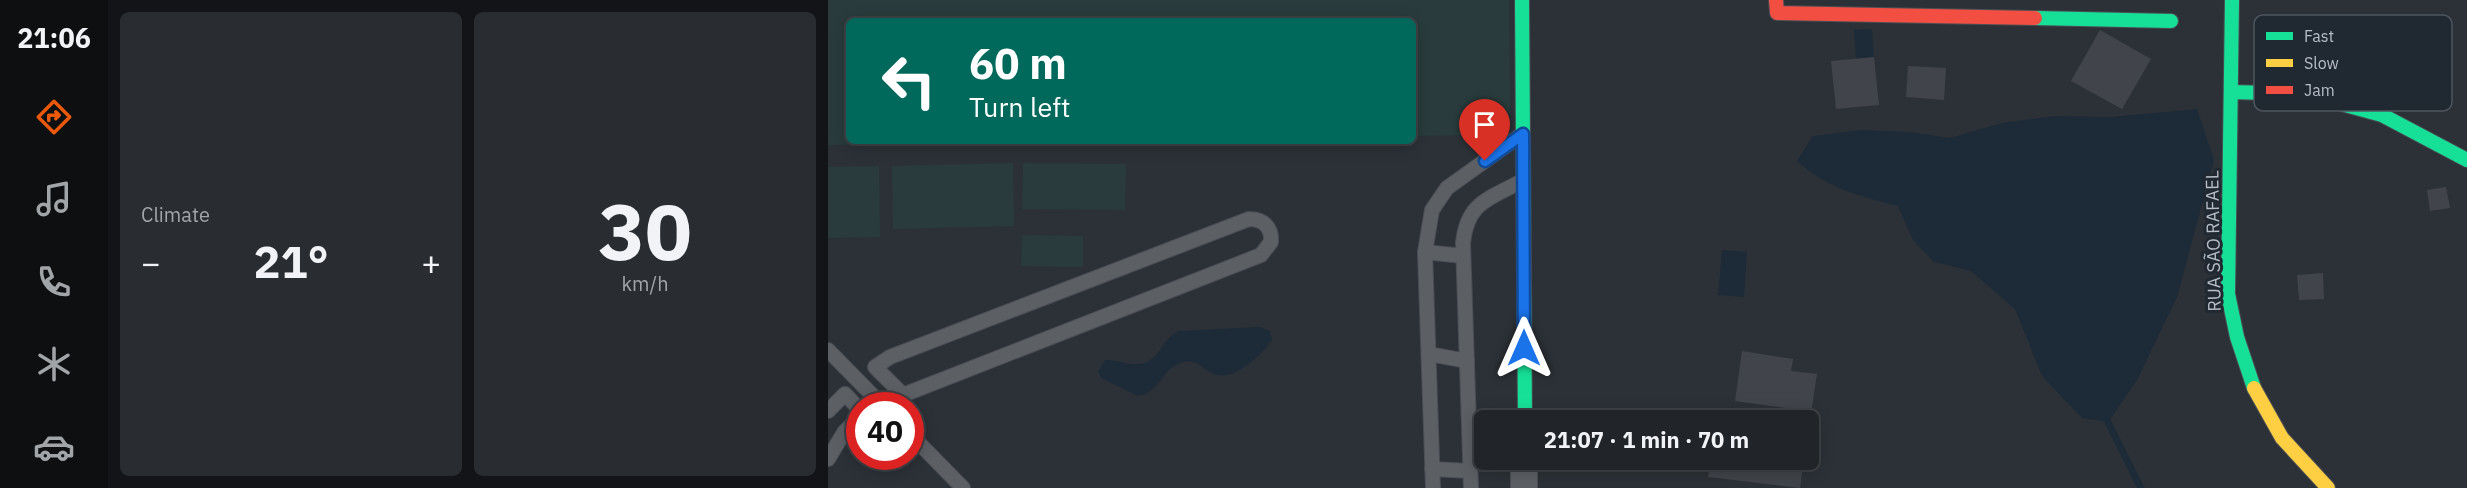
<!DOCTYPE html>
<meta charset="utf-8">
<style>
body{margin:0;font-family:"IBM Plex Sans",sans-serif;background:#292d31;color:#f1f3f6;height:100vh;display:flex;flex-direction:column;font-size:22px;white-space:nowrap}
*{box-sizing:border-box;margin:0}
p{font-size:20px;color:#a2a5a8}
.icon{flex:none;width:33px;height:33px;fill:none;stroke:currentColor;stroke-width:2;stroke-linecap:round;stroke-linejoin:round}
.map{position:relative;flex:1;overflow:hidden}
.details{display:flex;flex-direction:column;gap:12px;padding:12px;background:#121417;width:720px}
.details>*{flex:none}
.guide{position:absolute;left:18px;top:18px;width:570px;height:126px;border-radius:9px;box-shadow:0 3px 15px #0003,0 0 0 2px #3e4246;background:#00695c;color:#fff;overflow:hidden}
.speed{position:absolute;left:18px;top:392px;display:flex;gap:12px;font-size:30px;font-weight:700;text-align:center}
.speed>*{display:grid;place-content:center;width:78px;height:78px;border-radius:50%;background:#212529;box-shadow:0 3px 15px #0003,0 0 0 2px #3e4246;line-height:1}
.speed .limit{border:9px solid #d22;background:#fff;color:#111}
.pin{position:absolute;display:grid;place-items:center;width:51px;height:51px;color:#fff;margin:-62px -26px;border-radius:50% 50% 50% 0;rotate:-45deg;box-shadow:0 0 6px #0007}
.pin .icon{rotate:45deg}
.me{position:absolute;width:66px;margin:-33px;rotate:0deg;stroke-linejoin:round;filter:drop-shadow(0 0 4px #0008)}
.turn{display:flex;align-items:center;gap:21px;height:126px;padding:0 24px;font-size:27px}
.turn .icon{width:78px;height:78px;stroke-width:2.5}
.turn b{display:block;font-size:42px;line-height:51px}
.big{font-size:45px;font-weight:800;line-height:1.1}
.details .widget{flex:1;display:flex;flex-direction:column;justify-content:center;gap:9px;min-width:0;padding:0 21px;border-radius:9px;background:#292d31}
.details .dial{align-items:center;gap:0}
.dial b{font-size:78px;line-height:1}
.heat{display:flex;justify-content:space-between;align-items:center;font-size:33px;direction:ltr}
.details .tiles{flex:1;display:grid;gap:12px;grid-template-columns:repeat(2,1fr)}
.trip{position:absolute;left:646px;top:410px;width:345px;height:60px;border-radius:9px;background:#212529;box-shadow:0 3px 15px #0003,0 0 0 2px #3e4246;font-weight:800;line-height:60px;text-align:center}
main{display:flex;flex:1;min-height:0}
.dock{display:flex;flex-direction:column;width:108px;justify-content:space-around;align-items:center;background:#0d0f10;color:#a2a5a8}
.dock .icon{width:42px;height:42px}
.dock .selected{color:#ea580c}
.dock b{font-size:27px;color:#f1f3f6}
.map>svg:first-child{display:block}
</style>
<main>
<nav class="dock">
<b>21:06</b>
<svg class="icon selected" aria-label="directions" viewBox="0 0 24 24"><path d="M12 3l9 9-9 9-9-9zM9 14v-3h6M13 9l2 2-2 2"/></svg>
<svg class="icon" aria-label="music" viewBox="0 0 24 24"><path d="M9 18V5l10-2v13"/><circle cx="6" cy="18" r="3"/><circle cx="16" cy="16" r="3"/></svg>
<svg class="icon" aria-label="phone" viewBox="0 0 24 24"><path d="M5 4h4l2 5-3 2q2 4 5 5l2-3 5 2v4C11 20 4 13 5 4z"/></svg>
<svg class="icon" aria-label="climate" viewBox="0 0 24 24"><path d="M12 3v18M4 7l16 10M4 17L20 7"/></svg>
<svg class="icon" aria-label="car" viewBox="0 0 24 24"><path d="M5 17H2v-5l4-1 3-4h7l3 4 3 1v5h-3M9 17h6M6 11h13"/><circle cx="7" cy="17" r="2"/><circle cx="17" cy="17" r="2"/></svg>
</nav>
<section class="details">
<div class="tiles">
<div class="widget"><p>Climate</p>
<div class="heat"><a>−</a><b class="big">21°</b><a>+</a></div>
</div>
<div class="widget dial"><b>30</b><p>km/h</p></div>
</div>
</section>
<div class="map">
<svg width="1639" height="488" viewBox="0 0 1639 488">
<rect width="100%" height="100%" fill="#2c3137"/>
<g fill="#293b3c">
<polygon points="0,0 681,0 682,116 669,135 585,136 585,21 21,21 21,141 251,141 0,145"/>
<polygon points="185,163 186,226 65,229 64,166"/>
<polygon points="195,163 298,164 297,210 194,209"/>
<polygon points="51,166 52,237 0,238 0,167"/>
<polygon points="194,235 255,236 255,267 193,266"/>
</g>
<g fill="#1d2a38">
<polygon points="1044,29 1046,57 1028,59 1026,30"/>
<path d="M1369,109l17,51 -37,137 -40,83 -29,42 -26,-4 -40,-42 -27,-67 -44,-38 -37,-9 -21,-22 -15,-34c-39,-10 -71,-18 -101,-45l16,-25 48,-6 49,2 40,6 52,-15 52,-7 56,1z"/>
<polygon points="894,250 919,252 916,297 890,295"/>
<path d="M432,327l10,4 2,9c-10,15 -38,42 -58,34 -13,-5 -18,-17 -33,-11 -22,7 -17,27 -43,33l-37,-18 -3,-7 7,-11c11,-1 22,5 34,4 21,-1 23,-27 40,-33z"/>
</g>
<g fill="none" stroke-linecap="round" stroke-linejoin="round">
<polyline stroke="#1d2a38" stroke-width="7" points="1280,422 1313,488"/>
</g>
<g fill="#41454b">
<polygon points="1272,30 1323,59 1294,109 1243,81"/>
<polygon points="1046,57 1051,105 1008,109 1003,61"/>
<polygon points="1080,66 1118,68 1116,100 1078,97"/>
<polygon points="1618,187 1622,208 1602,211 1599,190"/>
<polygon points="1495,273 1496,299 1471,300 1469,275"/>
<polygon points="914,351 965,359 963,371 989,374 982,420 956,420 958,408 907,401"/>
<polygon points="883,459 976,459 972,488 880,477"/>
</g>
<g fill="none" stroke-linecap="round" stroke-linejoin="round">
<g stroke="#4a4e54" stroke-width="16">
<g id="lane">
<path d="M421,219c15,0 23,9 22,23l-10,13 -358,140 -28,-28 15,-10z"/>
<polyline points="597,252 635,256"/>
<polyline points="0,350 54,405"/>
<polyline points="601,354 639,361"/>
<polyline points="0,411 17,394 32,410"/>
<polyline points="82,434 135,488"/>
<polyline points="0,459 17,431 32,417"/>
<polyline points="604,469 642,471"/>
<polyline points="605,488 597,252 604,210 619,188 693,135"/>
<path d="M643,488l-8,-245c4,-41 26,-44 59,-62"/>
</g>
</g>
<g stroke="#4a4e54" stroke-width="28">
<polyline id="street" points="696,488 696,459"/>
</g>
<g stroke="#4a4e54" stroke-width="16">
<g id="fast">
<polyline points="694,0 697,420"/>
<polyline points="1404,0 1400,294 1409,337 1426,388"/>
<polyline points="1207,18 1343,21"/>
<polyline points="1403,92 1477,94 1554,115 1639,160"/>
</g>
</g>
<g stroke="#4a4e54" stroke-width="16">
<polyline id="slow" points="1426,388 1454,438 1500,488"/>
</g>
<g stroke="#4a4e54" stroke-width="16">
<polyline id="jam" points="948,0 949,13 1207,18"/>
</g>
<use href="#lane" stroke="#5c6065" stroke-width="14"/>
<use href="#street" stroke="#5c6065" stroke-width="26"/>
<use href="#fast" stroke="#16e098" stroke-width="14"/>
<use href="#slow" stroke="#ffcf43" stroke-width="14"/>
<use href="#jam" stroke="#f24e42" stroke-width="14"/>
</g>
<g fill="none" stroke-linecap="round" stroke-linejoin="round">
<g stroke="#114b97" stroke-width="15">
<polyline id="route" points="657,161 695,134 696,348"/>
</g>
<use href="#route" stroke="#1a73e8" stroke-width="10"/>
</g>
<g text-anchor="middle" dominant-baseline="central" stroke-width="6" stroke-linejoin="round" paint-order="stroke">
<g font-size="18" fill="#b7bec7" stroke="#202831">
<text transform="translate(1385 241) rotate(-91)">RUA SÃO RAFAEL</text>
</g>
</g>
<rect x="1426" y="15" width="198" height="96" rx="9" fill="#202831" stroke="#4d555e" stroke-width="1.5"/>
<rect x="1438" y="32" width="27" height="8" fill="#16e098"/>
<rect x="1438" y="59" width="27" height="8" fill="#ffcf43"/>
<rect x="1438" y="86" width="27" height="8" fill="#f24e42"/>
<g font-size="16" fill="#b7bec7">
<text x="1476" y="42">Fast</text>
<text x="1476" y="69">Slow</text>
<text x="1476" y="96">Jam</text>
</g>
</svg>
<div class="speed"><div class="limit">40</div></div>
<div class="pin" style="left:657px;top:161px;background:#d93025"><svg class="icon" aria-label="arrive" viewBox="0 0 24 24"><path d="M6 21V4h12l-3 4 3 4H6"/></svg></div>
<svg class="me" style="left:696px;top:348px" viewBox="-20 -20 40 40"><path d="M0-17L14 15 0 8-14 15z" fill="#1a73e8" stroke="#fff" stroke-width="4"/></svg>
<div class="trip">21:07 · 1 min · 70 m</div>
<div class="guide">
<div class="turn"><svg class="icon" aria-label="left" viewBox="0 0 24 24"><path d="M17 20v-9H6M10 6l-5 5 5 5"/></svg><div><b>60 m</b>Turn left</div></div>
</div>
</div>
</main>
